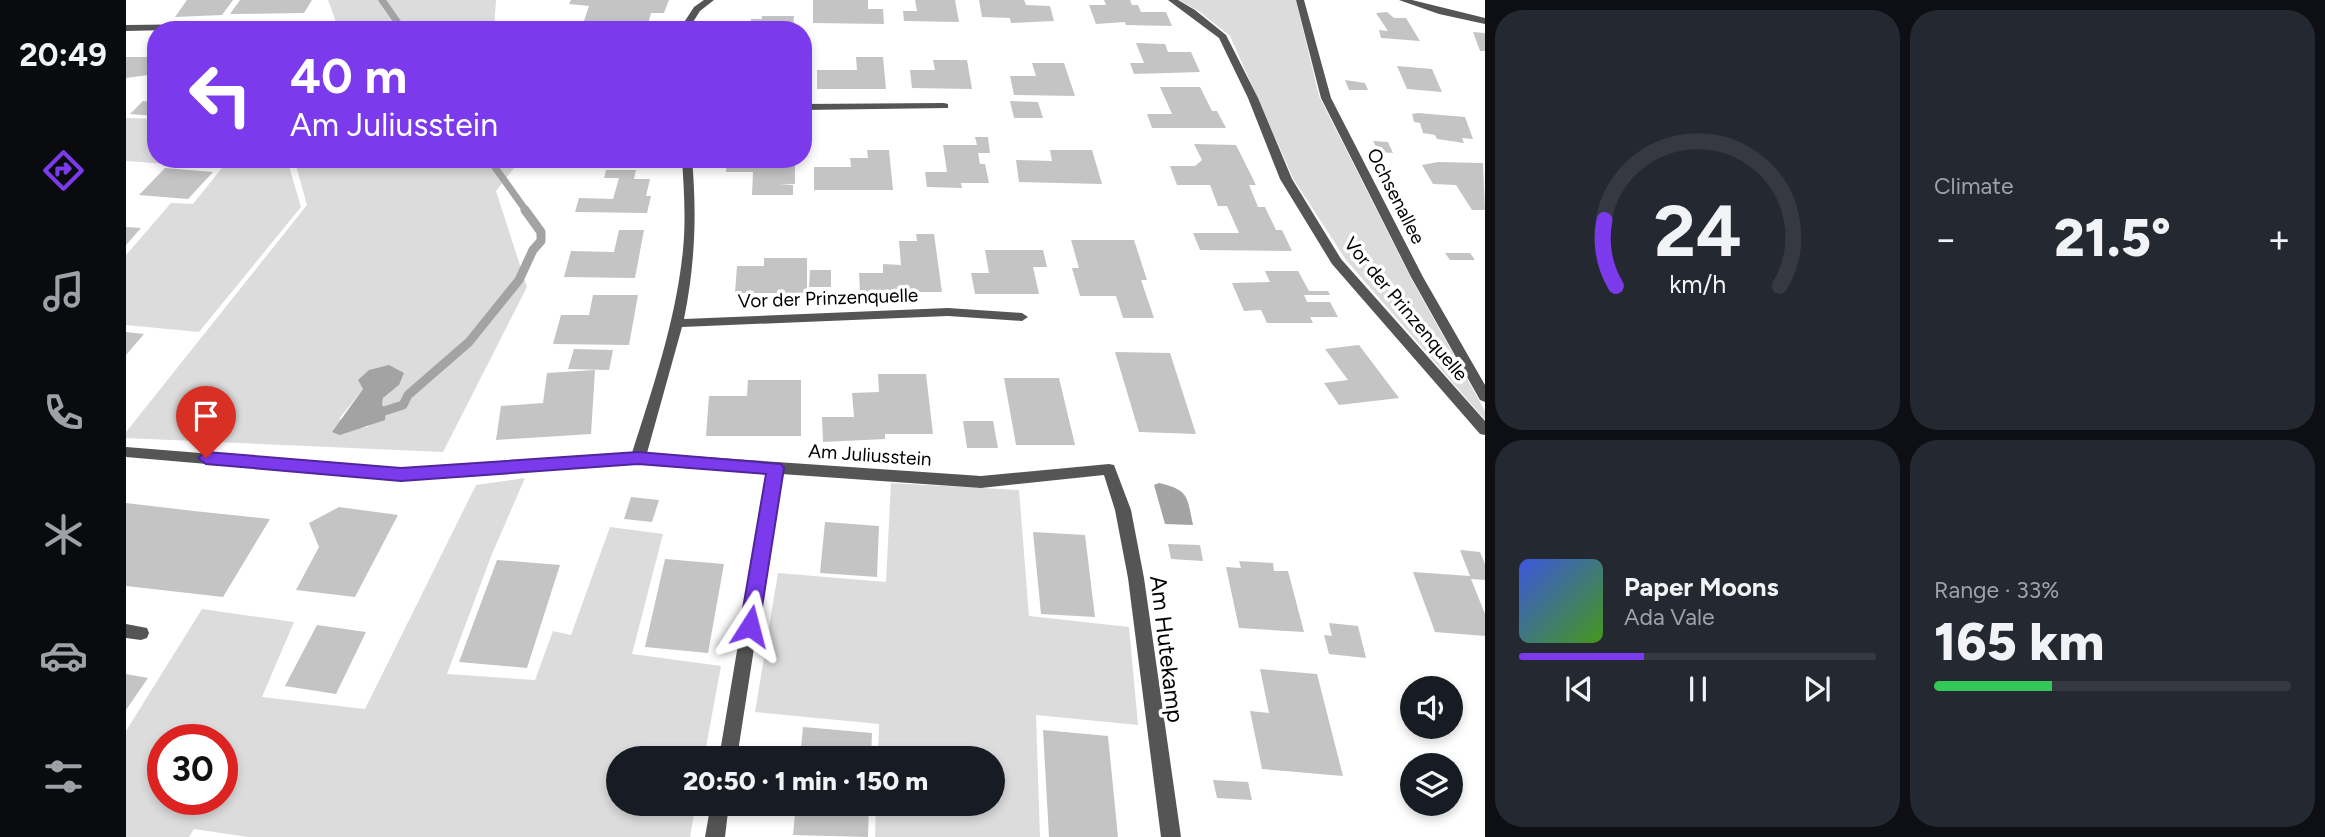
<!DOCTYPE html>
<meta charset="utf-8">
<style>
body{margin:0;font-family:Figtree,sans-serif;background:#242831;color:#f1f3f6;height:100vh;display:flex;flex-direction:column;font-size:26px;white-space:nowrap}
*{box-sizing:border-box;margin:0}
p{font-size:23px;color:#9ea1a6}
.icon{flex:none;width:38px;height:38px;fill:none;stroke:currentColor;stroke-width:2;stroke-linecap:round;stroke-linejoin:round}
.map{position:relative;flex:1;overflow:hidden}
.drawer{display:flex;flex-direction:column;gap:10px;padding:10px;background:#0d0f14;width:840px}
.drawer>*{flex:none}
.top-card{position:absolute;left:21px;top:21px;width:665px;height:147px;border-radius:28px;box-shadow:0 4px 10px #0003;background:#7c3aed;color:#fff;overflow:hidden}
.controls{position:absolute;left:1274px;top:676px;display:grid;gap:14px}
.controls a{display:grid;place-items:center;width:63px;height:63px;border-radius:50%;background:#171b24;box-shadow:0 4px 10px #0003;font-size:35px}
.speed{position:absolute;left:21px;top:724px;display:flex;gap:14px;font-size:35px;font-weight:700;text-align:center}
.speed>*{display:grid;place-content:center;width:91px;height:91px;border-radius:50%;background:#171b24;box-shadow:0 4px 10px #0003;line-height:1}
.speed .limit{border:10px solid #d22;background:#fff;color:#111}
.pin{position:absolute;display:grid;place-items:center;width:60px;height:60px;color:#fff;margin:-72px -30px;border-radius:50% 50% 50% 0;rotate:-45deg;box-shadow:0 0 7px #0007}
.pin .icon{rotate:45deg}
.me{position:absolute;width:77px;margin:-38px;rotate:9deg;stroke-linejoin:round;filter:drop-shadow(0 0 5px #0008)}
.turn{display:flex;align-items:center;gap:24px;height:147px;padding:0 28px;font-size:32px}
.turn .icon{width:91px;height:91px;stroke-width:2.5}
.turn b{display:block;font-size:49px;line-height:60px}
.big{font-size:52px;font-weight:800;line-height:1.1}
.drawer .widget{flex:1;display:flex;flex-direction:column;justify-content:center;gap:10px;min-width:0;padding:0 24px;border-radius:28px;background:#242831}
.drawer .dial{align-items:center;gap:0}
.dial svg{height:182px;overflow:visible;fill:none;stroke:#363941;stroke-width:7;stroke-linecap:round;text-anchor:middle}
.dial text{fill:#f1f3f6;stroke:none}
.song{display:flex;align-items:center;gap:21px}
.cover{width:84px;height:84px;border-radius:10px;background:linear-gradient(135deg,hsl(230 70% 55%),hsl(100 70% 35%))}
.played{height:7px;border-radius:4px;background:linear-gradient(90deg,#7c3aed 35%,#363941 35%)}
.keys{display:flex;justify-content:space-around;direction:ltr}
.heat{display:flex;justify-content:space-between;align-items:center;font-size:38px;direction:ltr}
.charge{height:10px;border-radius:5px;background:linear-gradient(90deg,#34c759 33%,#363941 0)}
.drawer .tiles{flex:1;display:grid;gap:10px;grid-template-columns:repeat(2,1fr)}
.trip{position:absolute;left:480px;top:746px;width:399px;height:70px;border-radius:35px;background:#171b24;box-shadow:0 4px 10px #0003;font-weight:800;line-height:70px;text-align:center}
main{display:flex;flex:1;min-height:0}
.tabs{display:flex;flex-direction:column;width:126px;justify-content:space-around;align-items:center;background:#090b0e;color:#9ea1a6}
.tabs .icon{width:49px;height:49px}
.tabs .on{color:#7c3aed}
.tabs b{font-size:32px;color:#f1f3f6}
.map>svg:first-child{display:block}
</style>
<main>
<nav class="tabs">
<b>20:49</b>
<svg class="icon on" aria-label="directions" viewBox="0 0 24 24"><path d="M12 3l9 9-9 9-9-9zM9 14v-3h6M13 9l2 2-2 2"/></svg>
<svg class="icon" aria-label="music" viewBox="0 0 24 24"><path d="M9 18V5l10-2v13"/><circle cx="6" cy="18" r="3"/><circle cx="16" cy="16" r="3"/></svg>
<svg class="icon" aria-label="phone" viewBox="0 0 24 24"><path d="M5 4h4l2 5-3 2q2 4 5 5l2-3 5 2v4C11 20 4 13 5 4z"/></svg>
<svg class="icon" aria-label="climate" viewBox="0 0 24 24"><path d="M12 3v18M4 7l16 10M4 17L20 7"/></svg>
<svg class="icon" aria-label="car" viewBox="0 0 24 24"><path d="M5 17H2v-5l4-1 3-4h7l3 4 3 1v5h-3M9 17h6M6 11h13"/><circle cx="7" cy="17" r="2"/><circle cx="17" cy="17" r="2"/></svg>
<svg class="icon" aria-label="filters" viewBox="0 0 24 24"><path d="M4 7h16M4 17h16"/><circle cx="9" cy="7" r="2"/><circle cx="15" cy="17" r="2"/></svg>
</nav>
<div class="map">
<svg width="1359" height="837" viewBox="0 0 1359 837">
<rect width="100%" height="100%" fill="#fff"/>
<g fill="#dcdcdc" fill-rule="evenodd">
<polygon points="202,0 370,0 368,30 213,30"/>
<polygon points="1053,0 1170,0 1193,96 1286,280 1359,411 1359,420 1220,260 1168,180 1104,36 1074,12"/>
<polygon points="0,118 30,119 30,159 161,159 175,207 73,332 0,325 0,255 45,203 67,204 96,168 0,161"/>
<path d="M168,159h227l-25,32 31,96 -84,165 -317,-14v-6l181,-227zM273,385l-16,13 -1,7 -14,22 -13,1 -16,-9 24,-30z"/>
<path d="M399,478l-33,76 -45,120 88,6 18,-49 18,4 39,-108 53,7 -31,120 89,12 -17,92h-86v45h78l-6,34h-442l-54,-8 -5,8h-63v-106l76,-122 92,13 -32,75 103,12 111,-224zM37,740h59v60h-59z"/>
<polygon points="765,483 893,490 903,616 1003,627 1012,725 910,715 914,837 749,837 750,803 866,803 866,758 752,758 753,724 629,712 652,573 760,582"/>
</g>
<g fill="#a3a3a3">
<polygon points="263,365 278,373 273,385 257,398 256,405 260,409 259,420 214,435 206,432 237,389 232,380 243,370"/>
<path d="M1033,483c30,7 28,13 34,42l-28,-1 -11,-39z"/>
</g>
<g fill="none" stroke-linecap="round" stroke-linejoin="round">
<g stroke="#a3a3a3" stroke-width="7">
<polyline points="256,0 277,30"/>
<polyline points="363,159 401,212"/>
</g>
<polyline stroke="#a3a3a3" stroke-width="9" points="249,414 277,405 282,395 343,342 393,280 407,250 415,241 415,232 399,210"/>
</g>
<g fill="#c4c4c4">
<polygon points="61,0 107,0 96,15 49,17"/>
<polygon points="114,0 186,0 178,13 104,14"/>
<polygon points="445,0 543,0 538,13 525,13 522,24 457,24 463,6 443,4"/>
<polygon points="687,0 742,0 742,9 757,9 758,24 687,23"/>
<polygon points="789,0 829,0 833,22 778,21 777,11 791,11"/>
<polygon points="853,0 898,0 900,5 924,6 928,21 885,23 884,18 856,17"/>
<polygon points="978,0 1004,0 1006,5 1012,5 1015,12 1040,12 1046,26 1000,25 999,22 970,24 963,5 980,5"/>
<polygon points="1261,12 1268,18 1280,18 1294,41 1255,38 1253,30 1262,31 1250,13"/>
<polygon points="636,16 668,16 667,30 591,30 592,23 625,25 625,19 636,19"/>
<polygon points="1347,32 1359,33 1359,51 1354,51"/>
<polygon points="1010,43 1039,44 1042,52 1065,52 1074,72 1008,74 1004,63 1018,63"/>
<polygon points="30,53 30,74 0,78 0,57 26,57"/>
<polygon points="730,57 757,57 760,89 691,89 691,70 731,70"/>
<polygon points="807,60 841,60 846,89 786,88 784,70 809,70"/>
<polygon points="906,63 938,63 949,96 888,95 884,76 910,76"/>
<polygon points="1271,66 1306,69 1316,92 1281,89"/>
<polygon points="1219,80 1239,83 1242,90 1223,90"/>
<polygon points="1034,87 1074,87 1086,111 1091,111 1100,128 1026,128 1021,114 1046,114"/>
<polygon points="17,101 30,102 30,116 4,114"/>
<polygon points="884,101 912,102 917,118 888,118"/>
<polygon points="1292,113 1339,117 1347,139 1336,138 1338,143 1311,139 1309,135 1297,133 1294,123 1288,122 1286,114"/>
<polygon points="849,137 862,137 864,153 852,153 854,164 859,164 863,183 835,183 836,188 801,187 799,172 821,172 817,145 851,145"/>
<polygon points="1247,141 1262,142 1267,153 1253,152"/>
<polygon points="1068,144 1110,145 1130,185 1123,185 1132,207 1139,207 1150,230 1156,230 1166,251 1074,250 1067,233 1113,233 1101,206 1092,206 1084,185 1051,185 1044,166 1069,166 1076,160"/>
<polygon points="741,150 763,150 767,190 688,190 688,167 725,167 724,158 742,158"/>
<polygon points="924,150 966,150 976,184 893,182 890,160 926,161"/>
<polygon points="601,159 669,159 669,184 653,184 667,185 667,195 626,195 627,172 600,172"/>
<polygon points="1312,162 1357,163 1359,210 1346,210 1330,185 1307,184 1296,165"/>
<polygon points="39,168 87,172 62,199 13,195"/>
<polygon points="480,170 510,170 508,179 524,179 520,196 525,196 521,213 449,212 453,198 487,199 493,178 478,178"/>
<polygon points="0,227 15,228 0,245"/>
<polygon points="493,230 518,230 509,278 438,277 445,251 488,252"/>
<polygon points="790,234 808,234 816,292 734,292 733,273 757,273 757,264 775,265 773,241 791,241"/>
<polygon points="945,240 1008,240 1021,280 1015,280 1028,318 997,318 990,296 954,296 946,268 953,268"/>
<polygon points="859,250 917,250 921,267 907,267 913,294 849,294 845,273 863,273"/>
<polygon points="1319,253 1344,253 1349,260 1324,260"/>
<polygon points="638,258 681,258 681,293 609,293 611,266 638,266"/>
<polygon points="684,270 705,270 705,287 683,287"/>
<polygon points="1139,271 1172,271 1183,291 1202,291 1204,295 1178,295 1181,302 1204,302 1212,317 1184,317 1187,323 1141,323 1135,310 1118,311 1106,283 1144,282"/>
<polygon points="467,295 512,295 503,345 427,344 435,315 463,315"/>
<polygon points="0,332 18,334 0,355"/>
<polygon points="1233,345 1273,398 1213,405 1198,383 1222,380 1199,349"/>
<polygon points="448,349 487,350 483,370 442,369"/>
<polygon points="989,352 1044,353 1070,434 1013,432"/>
<polygon points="469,370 465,434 370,440 375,406 417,403 421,373"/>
<polygon points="752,374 800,374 807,434 759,434 759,439 697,442 696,417 728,417 726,393 753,392"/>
<polygon points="878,378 933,378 949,445 890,445"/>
<polygon points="622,380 675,380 675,436 580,436 583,396 621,396"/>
<polygon points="837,421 867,421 872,448 841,448"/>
<polygon points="505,497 533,500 526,522 498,519"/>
<polygon points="0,503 68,511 144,519 97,597 0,586"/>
<polygon points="213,507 272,515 229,597 170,590 193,547 183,523"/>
<polygon points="699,522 753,526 751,577 694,573"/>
<polygon points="907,532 959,535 969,617 915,614"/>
<polygon points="1042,544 1074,545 1077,561 1045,559"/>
<polygon points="1334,550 1354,552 1359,564 1359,580 1345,579 1359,614 1359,636 1309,632 1287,572 1344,576"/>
<polygon points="539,559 598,564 582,653 519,647"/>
<polygon points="371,560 434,565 401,668 333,662"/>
<polygon points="1113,561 1147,563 1148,571 1162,571 1178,632 1113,628 1100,567 1115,568"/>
<polygon points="1203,623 1232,626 1240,658 1203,654 1198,635 1206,636"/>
<polygon points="191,625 240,632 210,694 159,686"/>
<polygon points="1134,669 1191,674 1217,776 1136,769 1124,711 1143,713"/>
<polygon points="0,674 22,678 0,710"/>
<polygon points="677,727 746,733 745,758 674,758"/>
<polygon points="917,730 982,736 992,837 923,837"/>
<polygon points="1087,780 1122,782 1126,800 1091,798"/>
<polygon points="670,803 743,803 742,837 667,835"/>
</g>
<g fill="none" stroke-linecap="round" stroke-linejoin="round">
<g fill="#555" fill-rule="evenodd">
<polygon points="85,24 117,25 122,28 82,29 82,25"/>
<polygon points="0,624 21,628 23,633 21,638 15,640 0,638"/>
</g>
<g fill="#555" fill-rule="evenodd">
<polygon points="578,0 588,0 574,11 562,30 553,30 568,7"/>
<polygon points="1042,0 1052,0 1069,10 1100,35 1132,98 1166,179 1215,259 1359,421 1359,435 1354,434 1206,264 1154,179 1122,98 1093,38"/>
<polygon points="1170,0 1178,0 1205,98 1297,277 1359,385 1359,402 1354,400 1285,277 1195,98"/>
<polygon points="1273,0 1286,0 1359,18 1359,24 1313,14"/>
<polygon points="85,24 88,25 88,29 0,31 0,25"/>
<polygon points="818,103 822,104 822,108 677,110 677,104"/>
<path d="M556,159h10c5,55 3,106 -8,160l264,-11 74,5 6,4 -6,4 -74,-5 -266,11 -35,126 334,23 128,-12 5,1 17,45 13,68 37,259h-20l-33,-259 -13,-68 -11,-35 -123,13 -200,-14 -44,284h-18l48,-286 -129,-9 -237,18 -275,-24v-10l275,22 231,-16c21,-66 44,-133 51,-203 3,-30 1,-60 -1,-91z"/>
<polygon points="585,803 603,803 599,837 579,837"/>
</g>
</g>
<polygon fill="#7c3aed" stroke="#51269a" stroke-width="2" points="80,452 275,468 512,452 655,464 658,468 633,626 630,632 624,634 617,632 614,626 640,474 512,464 275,481 80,464 72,458"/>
<g text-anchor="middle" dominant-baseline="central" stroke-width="7" stroke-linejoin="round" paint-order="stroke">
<g font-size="19" fill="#000" stroke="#fff">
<text transform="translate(1270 196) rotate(63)">Ochsenallee</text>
<text transform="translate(702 298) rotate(-2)">Vor der Prinzenquelle</text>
<text transform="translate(1280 309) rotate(50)">Vor der Prinzenquelle</text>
<text transform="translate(744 455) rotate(4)">Am Juliusstein</text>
</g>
<g font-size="23" fill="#000" stroke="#fff">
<text transform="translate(1041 649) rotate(83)">Am Hutekamp</text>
</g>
</g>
</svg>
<div class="controls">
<a><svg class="icon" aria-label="sound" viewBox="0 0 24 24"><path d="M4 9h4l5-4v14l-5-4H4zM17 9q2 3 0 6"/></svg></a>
<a><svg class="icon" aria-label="layers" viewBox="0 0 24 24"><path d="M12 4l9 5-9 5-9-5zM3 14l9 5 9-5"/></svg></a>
</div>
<div class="speed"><div class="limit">30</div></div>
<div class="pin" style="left:80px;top:458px;background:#d93025"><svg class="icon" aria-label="arrive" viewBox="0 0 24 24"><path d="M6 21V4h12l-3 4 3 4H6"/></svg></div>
<svg class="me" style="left:624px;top:626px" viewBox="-20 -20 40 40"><path d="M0-17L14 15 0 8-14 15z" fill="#7c3aed" stroke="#fff" stroke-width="4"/></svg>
<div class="trip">20:50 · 1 min · 150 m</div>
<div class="top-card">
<div class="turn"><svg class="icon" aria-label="left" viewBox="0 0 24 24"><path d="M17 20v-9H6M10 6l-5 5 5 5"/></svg><div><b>40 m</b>Am Juliusstein</div></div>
</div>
</div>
<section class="drawer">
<div class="tiles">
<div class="widget dial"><svg viewBox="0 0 100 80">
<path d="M14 69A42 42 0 1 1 86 69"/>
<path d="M14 69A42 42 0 0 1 9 40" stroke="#7c3aed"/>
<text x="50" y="56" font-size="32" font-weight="700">24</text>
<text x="50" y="72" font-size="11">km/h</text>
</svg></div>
<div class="widget"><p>Climate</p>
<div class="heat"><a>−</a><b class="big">21.5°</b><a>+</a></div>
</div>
<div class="widget">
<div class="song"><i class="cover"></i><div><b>Paper Moons</b><p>Ada Vale</p></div></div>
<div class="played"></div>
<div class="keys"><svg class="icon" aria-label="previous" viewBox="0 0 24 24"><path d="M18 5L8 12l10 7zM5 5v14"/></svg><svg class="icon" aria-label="pause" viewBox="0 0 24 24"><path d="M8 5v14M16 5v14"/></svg><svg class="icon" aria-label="next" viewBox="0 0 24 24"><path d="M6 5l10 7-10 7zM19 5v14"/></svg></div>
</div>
<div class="widget"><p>Range · 33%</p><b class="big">165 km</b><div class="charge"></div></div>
</div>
</section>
</main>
